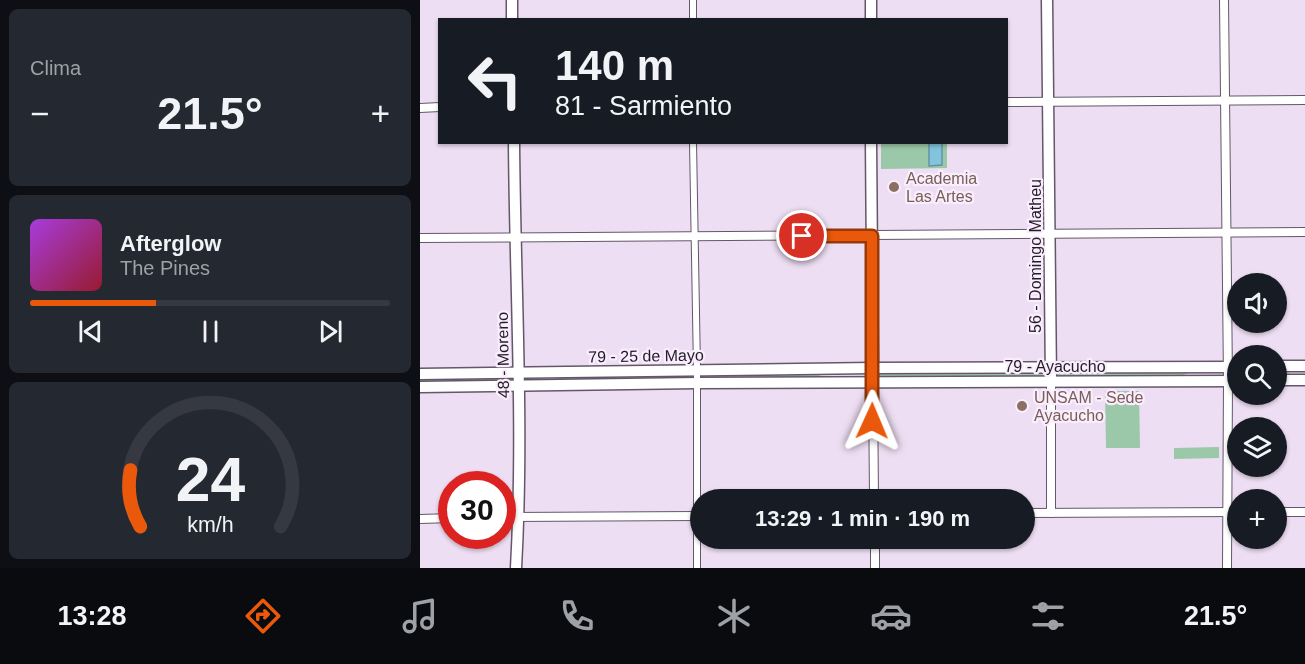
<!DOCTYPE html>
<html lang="es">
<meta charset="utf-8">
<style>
body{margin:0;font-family:Helvetica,sans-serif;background:#242831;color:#f1f3f6;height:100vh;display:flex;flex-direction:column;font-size:22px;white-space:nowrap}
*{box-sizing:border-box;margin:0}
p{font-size:20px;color:#9ea1a6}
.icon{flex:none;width:33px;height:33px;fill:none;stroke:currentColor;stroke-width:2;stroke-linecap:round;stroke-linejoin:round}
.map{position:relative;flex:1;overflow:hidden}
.panel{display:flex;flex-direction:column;gap:9px;padding:9px;background:#0d0f14;width:420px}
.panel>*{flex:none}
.top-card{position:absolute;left:18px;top:18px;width:570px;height:126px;border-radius:0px;box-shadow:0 2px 4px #0004;background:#171b24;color:#f1f3f6;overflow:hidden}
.fabs{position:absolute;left:807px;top:273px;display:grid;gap:12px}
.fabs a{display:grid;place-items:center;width:60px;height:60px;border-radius:50%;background:#171b24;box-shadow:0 2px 4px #0004;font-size:30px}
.speed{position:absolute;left:18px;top:471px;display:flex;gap:12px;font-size:30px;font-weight:700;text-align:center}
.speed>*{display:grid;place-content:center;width:78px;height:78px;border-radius:50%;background:#171b24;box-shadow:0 2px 4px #0004;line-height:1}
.speed .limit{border:9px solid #d22;background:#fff;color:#111}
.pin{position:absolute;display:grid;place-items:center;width:51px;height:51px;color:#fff;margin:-26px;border:3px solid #fff;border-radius:50%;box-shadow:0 2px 6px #0007}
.me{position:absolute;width:66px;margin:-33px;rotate:1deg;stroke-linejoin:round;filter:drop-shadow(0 0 4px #0008)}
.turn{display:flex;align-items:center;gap:21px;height:126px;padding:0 18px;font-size:27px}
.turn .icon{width:78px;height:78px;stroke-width:2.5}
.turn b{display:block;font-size:42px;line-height:51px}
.big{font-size:45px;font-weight:700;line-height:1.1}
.panel .tile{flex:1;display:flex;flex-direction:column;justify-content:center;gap:9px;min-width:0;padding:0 21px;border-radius:9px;background:#242831}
.panel .dial{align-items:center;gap:0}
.dial svg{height:156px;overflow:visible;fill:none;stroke:#363941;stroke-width:7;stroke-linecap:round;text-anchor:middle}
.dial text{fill:#f1f3f6;stroke:none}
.song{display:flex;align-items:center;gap:18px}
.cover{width:72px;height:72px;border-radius:9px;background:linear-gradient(135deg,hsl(280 70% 55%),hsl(350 70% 35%))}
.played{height:6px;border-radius:3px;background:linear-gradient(90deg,#ea580c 35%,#363941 35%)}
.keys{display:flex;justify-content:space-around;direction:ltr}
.heat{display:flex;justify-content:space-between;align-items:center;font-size:33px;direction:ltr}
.trip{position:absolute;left:270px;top:489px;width:345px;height:60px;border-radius:30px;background:#171b24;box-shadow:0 2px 4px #0004;font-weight:700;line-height:60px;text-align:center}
.menu{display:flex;height:96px;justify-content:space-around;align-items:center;background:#090b0e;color:#9ea1a6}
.menu .icon{width:42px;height:42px}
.menu .on{color:#ea580c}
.menu b{font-size:27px;color:#f1f3f6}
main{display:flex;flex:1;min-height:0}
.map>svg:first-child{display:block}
</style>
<main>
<section class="panel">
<div class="tile"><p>Clima</p>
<div class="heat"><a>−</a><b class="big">21.5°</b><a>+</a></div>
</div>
<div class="tile">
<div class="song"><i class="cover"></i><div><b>Afterglow</b><p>The Pines</p></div></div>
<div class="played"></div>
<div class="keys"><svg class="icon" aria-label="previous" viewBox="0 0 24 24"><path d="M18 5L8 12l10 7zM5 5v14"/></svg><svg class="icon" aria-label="pause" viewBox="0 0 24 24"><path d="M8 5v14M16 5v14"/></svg><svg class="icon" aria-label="next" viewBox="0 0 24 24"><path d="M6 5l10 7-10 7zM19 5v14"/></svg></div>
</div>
<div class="tile dial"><svg viewBox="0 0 100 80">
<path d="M14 69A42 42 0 1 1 86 69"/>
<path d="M14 69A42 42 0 0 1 9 40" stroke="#ea580c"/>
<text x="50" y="56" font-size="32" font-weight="700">24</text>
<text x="50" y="72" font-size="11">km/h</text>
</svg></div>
</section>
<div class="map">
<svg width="885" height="568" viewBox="0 0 885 568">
<rect width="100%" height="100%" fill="#eedef3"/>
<g fill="#9ac8a8">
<polygon points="461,143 527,143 527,168 461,169"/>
<polygon points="622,372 624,373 622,376 460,377 459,376 460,373"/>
<polygon points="637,372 793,372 794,373 769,373 760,376 637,376 636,374"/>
<polygon points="439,373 404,374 394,378 131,380 143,377"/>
<polygon points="92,378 92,381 0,382 0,379"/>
<polygon points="685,391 719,391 720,448 686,448"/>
<polygon points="799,447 799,458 754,459 754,448"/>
</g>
<polygon fill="#81c4db" stroke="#6492a4" stroke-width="1.5" points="509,143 522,143 522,165 509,166"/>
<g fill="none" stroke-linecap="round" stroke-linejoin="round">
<g stroke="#645769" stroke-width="8">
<g id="pedestrian">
<polyline points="273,0 273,20"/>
<polyline points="273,142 277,370 277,568"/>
</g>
</g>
<g stroke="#645769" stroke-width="10">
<g id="minor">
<polyline points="804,0 808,381 807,568"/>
<polyline points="586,102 885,100"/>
<polyline points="0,108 20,107"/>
<polyline points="0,238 885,232"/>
<polyline points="631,381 631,513"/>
<polyline points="453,382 454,500"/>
<polyline points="856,512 885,512"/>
<polyline points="604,513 818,512"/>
<polyline points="82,517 280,516"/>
<polyline points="0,519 32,518"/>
<polyline points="455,538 455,568"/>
</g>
</g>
<g stroke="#645769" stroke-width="13">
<g id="tertiary">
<polyline points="92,0 92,20"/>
<polyline points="451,0 451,20"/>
<polyline points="627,0 631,381"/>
<path d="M94,142c1,142 10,284 2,426"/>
<polyline points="451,142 453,382"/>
</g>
</g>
<g stroke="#645769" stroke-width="13">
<g id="secondary">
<polyline points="856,366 885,366"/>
<polyline points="0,374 453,368 818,367"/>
<polyline points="856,380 885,380"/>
<polyline points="0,387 277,383 818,381"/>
</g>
</g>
<use href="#pedestrian" stroke="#fff" stroke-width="6"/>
<use href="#minor" stroke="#fff" stroke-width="8"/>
<use href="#tertiary" stroke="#fff" stroke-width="10"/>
<use href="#secondary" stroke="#fff" stroke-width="10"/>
</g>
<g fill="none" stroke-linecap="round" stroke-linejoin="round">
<g stroke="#983908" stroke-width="15">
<polyline id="route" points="382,236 452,236 452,421"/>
</g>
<use href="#route" stroke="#ea580c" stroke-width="10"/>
</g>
<g fill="#8d6e63" stroke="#f9edfe" stroke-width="2">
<circle cx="474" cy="187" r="6"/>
<circle cx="602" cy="406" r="6"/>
</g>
<g text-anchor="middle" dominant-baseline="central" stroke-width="4.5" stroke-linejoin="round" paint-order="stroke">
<g font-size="16" fill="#785e54" stroke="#f9edfe" text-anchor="start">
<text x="486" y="178">Academia<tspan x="486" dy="18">Las Artes</tspan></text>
<text x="614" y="397">UNSAM - Sede<tspan x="614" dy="18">Ayacucho</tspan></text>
</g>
<g font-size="16" fill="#221d24" stroke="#f9edfe">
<text transform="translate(615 256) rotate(-90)">56 - Domingo Matheu</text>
<text transform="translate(83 355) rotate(-91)">48 - Moreno</text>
<text transform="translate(226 356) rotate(-1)">79 - 25 de Mayo</text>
<text x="635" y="366">79 - Ayacucho</text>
</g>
</g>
</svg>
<div class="fabs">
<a><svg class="icon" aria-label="sound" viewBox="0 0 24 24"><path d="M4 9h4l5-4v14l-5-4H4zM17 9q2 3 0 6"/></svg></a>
<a><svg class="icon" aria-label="search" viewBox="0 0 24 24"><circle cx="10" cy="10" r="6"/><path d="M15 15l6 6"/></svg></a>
<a><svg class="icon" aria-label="layers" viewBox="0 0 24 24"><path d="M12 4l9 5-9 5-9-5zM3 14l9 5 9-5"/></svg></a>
<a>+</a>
</div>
<div class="speed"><div class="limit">30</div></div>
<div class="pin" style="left:382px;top:236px;background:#d93025"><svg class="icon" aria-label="arrive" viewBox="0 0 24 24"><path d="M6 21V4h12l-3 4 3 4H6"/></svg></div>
<svg class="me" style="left:452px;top:421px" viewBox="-20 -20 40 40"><path d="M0-17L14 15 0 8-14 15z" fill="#ea580c" stroke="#fff" stroke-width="4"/></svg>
<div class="trip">13:29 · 1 min · 190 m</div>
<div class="top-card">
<div class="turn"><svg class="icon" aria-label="left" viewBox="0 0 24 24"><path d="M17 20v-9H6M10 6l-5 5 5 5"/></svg><div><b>140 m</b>81 - Sarmiento</div></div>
</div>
</div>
</main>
<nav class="menu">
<b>13:28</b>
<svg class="icon on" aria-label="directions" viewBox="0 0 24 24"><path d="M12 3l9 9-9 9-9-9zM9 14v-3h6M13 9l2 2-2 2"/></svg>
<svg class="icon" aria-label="music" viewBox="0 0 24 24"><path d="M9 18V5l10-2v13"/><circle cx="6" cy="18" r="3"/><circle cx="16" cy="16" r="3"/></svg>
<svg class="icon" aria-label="phone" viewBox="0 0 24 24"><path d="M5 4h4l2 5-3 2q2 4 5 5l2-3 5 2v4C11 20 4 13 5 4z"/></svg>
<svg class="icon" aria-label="climate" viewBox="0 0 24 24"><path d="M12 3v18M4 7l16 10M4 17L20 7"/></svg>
<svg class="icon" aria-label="car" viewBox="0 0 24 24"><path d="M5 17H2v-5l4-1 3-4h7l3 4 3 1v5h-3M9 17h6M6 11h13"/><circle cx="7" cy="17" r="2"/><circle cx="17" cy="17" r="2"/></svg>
<svg class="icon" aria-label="filters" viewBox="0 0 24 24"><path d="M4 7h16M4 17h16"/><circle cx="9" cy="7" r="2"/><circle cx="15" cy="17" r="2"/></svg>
<b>21.5°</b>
</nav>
